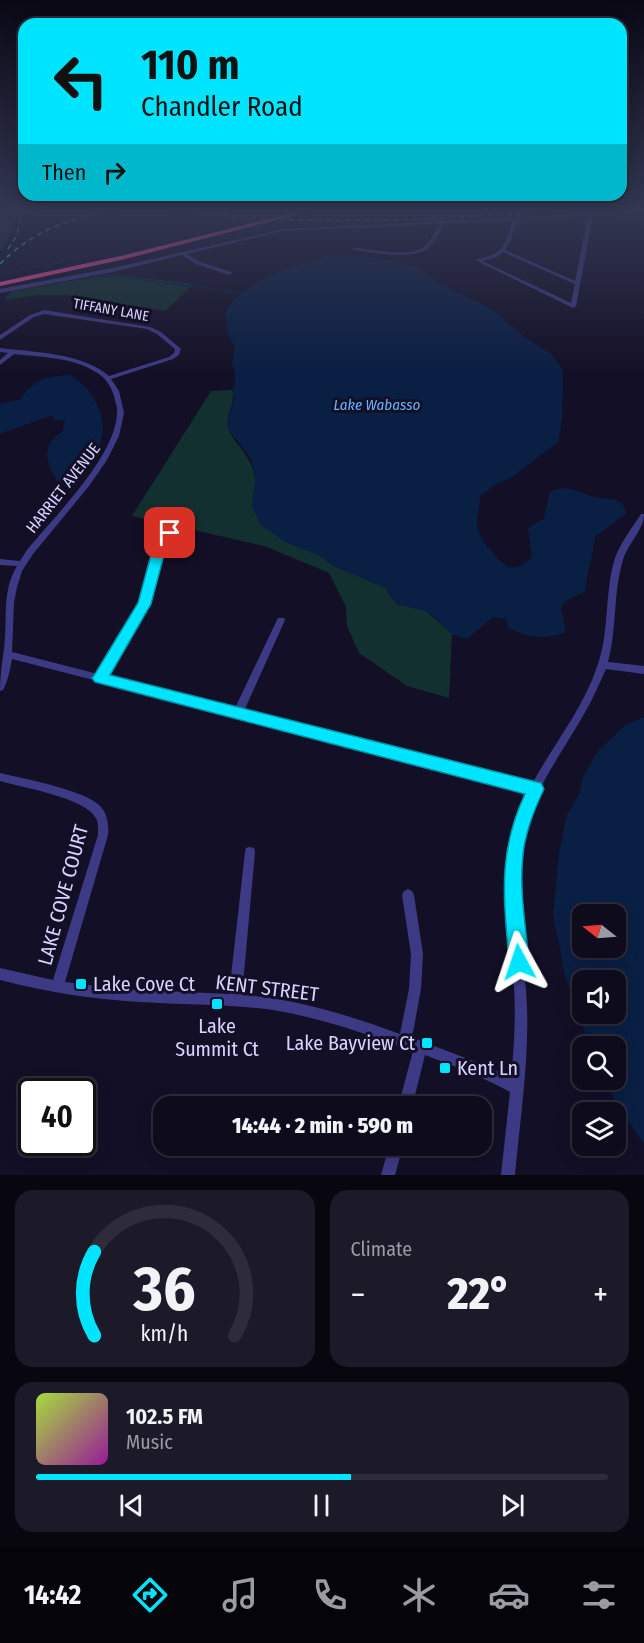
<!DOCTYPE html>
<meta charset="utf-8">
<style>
body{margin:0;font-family:"Fira Sans Condensed",sans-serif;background:#1c1929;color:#f1f3f6;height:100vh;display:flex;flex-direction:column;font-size:22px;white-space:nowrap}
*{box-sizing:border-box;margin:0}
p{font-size:20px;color:#9b9ba3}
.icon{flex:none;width:33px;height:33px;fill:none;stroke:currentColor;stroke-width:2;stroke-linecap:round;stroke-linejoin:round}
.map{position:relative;height:1175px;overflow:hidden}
.panel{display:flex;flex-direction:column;gap:15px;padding:15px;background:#08060f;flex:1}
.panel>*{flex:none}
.banner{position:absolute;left:18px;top:18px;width:609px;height:183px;border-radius:18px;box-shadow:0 3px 15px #0003,0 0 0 2px #2e2b3b;background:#00e5ff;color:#111;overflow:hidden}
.needle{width:39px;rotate:287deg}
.fabs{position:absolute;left:572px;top:904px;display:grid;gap:12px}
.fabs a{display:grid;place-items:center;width:54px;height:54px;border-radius:12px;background:#0e0b1c;box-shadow:0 3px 15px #0003,0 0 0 2px #2e2b3b;font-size:30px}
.speed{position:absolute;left:18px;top:1078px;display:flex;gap:12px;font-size:30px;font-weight:700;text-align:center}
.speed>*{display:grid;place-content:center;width:78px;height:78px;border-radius:50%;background:#0e0b1c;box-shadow:0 3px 15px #0003,0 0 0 2px #2e2b3b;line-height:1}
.speed .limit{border:3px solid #111;border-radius:9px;background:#fff;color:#111}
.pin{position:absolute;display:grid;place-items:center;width:51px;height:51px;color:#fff;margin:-26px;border-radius:12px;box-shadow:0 3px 9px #0006}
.me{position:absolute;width:66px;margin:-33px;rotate:355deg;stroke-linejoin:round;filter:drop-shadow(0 0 4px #0008)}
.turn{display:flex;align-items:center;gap:21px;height:126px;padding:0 24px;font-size:27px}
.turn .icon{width:78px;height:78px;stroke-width:2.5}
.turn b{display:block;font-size:42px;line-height:51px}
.then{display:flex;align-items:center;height:57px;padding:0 24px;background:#0003;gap:12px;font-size:22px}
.big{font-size:45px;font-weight:800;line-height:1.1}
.panel .card{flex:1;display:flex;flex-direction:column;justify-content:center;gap:9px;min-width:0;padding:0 21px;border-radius:18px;background:#1c1929}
.panel .dial{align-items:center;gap:0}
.dial svg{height:156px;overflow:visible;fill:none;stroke:#2e2b3b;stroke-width:7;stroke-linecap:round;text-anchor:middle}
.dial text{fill:#f1f3f6;stroke:none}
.song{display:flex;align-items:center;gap:18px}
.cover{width:72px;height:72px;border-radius:9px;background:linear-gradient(135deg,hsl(80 70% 55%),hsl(300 70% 35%))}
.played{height:6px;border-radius:3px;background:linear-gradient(90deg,#00e5ff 55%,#2e2b3b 55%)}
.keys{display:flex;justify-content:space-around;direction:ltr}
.heat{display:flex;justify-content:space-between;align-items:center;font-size:33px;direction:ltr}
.panel .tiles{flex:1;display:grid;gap:15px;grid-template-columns:1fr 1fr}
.card:last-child{grid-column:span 2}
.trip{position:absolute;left:153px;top:1096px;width:339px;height:60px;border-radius:18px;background:#0e0b1c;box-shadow:0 3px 15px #0003,0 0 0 2px #2e2b3b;font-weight:800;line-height:60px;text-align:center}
.menu{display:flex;height:96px;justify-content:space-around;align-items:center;background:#06040b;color:#9b9ba3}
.menu .icon{width:42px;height:42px}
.menu .on{color:#00e5ff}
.menu b{font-size:27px;color:#f1f3f6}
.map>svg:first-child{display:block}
</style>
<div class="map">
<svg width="644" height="1175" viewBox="0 0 644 1175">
<rect width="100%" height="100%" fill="#130f26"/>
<g fill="#12302f">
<polygon points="0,210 15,210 15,213 8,239 0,251"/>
<polygon points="112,274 194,284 165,311 66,295 38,295 4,300 12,291"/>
<path d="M232,390c4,15 -7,25 -4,36 6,21 23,25 27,54l65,76 14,10 52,22 5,9 24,11 11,3 26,23 -3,64 -42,-12 -48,-33 -12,-27 -1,-19 -17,-34 -65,-27 -132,-30 79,-125z"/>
</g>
<g fill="#0a1f44" fill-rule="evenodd">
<path d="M330,256l40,1 48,10 19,15 56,28 30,26 28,18 11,15 1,7 -1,44 -4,22 -46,35 -14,6 -18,13c0,9 -3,19 -3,28 1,12 8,21 16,29 14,16 22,21 39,4l-4,-29 16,-10 6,-26c17,-9 28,1 45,5 7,2 14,1 20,3 7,2 10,7 12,13l-32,24c-2,19 -8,35 -10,54l-21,11 -3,7 5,23c-21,8 -37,6 -57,-4l-3,-9 -13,-2 -26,22 -15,-5 -25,-23 -30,-6 -11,-17 -52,-22 -14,-10 -35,-14 -25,-18 -8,-18 3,-26 -4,-21 -22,-29 -2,-8 7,-23 -2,-9 3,-8v-9l-3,-10 3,-16 -7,-13 -3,-21c20,-34 69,-48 105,-57z"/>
<path d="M70,375c22,11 41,46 29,71 -6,13 -20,26 -29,37l-11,2c-12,-22 -21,-38 4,-54l2,-11h-12l1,-4h-4l-50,18v-30l21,-5c13,-21 24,-22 49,-24z"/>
<path d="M641,718h3v426l-26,-38 -13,-26h10v-33h-24l-2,-4 -24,-67 -12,-61 6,-63 8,-37 12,-20 4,-18 15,-26 26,-25zM582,915h33v33h-33zM582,981h33v33h-33z"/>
</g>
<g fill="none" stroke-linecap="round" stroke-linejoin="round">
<g stroke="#0a1f44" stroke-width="1.5">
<polyline points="100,274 102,277 114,276 243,293"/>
<polyline points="0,275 83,257"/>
</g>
<g fill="#3d3a85" fill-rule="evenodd">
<path d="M644,211v2l-51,3 -17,90 -3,2 -98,-48c5,-2 13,-3 19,-6 12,-6 15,-22 19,-34l-69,3c-4,8 -9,18 -15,24 -16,15 -56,5 -75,3l-2,-1 2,-1c18,1 55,10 70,-1 7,-6 11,-16 16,-23l-157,7 -96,23 13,8 31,10 1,1 -3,2 -33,-11 -14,-9 -69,17 -113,21v-4l113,-21 170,-39zM588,216l-13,65 -70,-31 5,-8 8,-22zM503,252l72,32 -4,19 -89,-42 15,-4z"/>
<path d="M44,310l106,17 11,5 20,17 -2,6 -6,4 -62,20 8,12 5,22 -5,23 -12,24 -18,26 -56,68 -11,17 -5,16 -3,15 -2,50 86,22 42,-70 14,-49 13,-24 3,-1 4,3 -12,22 -14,49 -42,72 129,32 42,-88 1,-2h6l1,2 -41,91 288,73c21,-39 51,-75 65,-117 13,-35 7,-74 18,-109 6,-16 17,-30 26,-44h3c0,16 -16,29 -21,46 -10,33 -6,69 -15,102l36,4v8l-38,-5c-7,15 -13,30 -22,45 -22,39 -51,76 -61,121 -14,56 2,116 4,172 2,56 -7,112 -12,168h-14l9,-83c-27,-15 -56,-26 -85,-37l-13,52h-14l15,-56c-46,-17 -92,-33 -140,-41 -44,-6 -89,-5 -133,-8 -48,-3 -94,-10 -140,-22v-12l53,12 45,-145c0,-6 1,-13 -3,-18 -10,-19 -74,-30 -95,-36v-8c24,6 81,16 99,32 8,7 10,19 9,30l-43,147 56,7 108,5 16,-142 1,-4 4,-1 4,1 1,4 -13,143c55,4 106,20 158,39l9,-45 2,-35 -9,-59 2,-4 4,-2 4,2 2,4 9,59 -2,35 -9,49 7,2h2l5,3 53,20 32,15c3,-30 5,-61 3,-92 -3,-49 -14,-102 -2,-151 4,-15 10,-29 16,-43l-516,-133c-2,11 -4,21 -9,31l-3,1c0,-14 2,-29 4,-42 4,-28 -3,-57 13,-83l-17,-1v-6l20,2 7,-11c27,-33 89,-94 90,-137 1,-4 -1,-9 -2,-13 -3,-13 -9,-23 -21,-29 -23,-14 -54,-14 -80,-17l-14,11v-5l8,-7 -8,-1v-4c33,4 83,5 109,28l60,-19 5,-4 1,-4 -18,-15 -10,-5 -103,-15 -10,3 -34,23v-5l30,-20z"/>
<polygon points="389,1146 403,1146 395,1175 381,1175"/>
</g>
<polygon fill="#ff4fa3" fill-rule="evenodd" points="303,210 315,210 125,259 0,286 0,282 125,255"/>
<g stroke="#00e5ff" stroke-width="1.5" stroke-dasharray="5 4.5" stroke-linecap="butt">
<polyline points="161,210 183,212"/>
<path d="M175,210c132,18 263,9 396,0"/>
<polyline points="8,249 17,235 22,210"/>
<path d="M0,264c35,-36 77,-49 126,-54"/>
</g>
</g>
<linearGradient id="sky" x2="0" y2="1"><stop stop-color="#0a0815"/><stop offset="0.56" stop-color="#333752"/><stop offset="1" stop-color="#333752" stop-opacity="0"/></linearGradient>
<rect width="644" height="375" fill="url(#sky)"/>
<path fill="#00e5ff" stroke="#0095a6" stroke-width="1.5" d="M170,528l7,5 -13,22 -13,49 -41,71 431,108 3,6c-10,21 -19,43 -21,66 -4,35 3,72 6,107l-3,7 -7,3 -7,-3 -3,-7c-5,-64 -12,-108 16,-168l-430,-112 -3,-4 3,-4 43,-71 13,-48 15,-25z"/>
<g fill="#00e5ff" stroke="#130f26" stroke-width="2">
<rect x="75" y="978" width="12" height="12" rx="3"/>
<rect x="211" y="998" width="12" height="12" rx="3"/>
<rect x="421" y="1037" width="12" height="12" rx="3"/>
<rect x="439" y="1062" width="12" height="12" rx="3"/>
</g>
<g text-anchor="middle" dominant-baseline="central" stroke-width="6" stroke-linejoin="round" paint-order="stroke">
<g font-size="14" fill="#d9d4ff" stroke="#130f26">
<text transform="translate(111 310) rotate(10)">TIFFANY LANE</text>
</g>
<g font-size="15" font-style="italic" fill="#62b6ff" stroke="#130f26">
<text x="377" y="405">Lake Wabasso</text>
</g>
<g font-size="16" fill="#d9d4ff" stroke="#130f26">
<text transform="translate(63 488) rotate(-52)">HARRIET AVENUE</text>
</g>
<g font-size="20" fill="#d9d4ff" stroke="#130f26">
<text transform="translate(63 895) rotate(-75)">LAKE COVE COURT</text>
<text transform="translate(267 988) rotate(7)">KENT STREET</text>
</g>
<g font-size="20" fill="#d9d4ff" stroke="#130f26" text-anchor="start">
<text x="93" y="984">Lake Cove Ct</text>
<text x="217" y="1026" text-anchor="middle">Lake<tspan x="217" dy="23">Summit Ct</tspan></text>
<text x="415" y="1043" text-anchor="end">Lake Bayview Ct</text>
<text x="457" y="1068">Kent Ln</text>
</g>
</g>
</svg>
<div class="fabs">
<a><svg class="needle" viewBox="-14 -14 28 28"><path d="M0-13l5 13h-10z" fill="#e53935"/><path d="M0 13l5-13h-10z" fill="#9b9ba3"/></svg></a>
<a><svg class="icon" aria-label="sound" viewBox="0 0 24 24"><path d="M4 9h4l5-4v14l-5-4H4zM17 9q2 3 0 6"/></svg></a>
<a><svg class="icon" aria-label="search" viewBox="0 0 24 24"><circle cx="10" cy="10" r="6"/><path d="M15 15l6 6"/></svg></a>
<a><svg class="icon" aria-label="layers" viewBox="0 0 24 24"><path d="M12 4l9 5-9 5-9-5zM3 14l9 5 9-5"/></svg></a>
</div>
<div class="speed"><div class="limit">40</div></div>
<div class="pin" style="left:170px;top:533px;background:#d93025"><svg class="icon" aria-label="arrive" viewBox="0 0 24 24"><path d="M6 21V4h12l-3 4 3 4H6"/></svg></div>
<svg class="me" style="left:519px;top:962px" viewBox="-20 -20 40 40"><path d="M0-17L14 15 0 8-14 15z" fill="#00e5ff" stroke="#fff" stroke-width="4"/></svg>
<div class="trip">14:44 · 2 min · 590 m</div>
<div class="banner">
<div class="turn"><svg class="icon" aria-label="left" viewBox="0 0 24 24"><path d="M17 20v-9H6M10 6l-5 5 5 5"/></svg><div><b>110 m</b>Chandler Road</div></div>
<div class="then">Then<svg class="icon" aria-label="right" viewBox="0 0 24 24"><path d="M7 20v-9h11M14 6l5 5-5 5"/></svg></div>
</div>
</div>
<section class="panel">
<div class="tiles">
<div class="card dial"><svg viewBox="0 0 100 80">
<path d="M14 69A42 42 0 1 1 86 69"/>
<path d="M14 69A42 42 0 0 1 14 26" stroke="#00e5ff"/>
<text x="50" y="56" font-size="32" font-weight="700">36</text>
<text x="50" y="72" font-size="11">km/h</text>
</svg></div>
<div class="card"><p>Climate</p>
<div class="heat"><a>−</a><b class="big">22°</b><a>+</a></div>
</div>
<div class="card">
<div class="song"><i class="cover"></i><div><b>102.5 FM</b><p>Music</p></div></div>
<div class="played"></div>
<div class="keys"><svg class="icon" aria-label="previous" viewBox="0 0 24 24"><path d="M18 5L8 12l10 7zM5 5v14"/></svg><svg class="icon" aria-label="pause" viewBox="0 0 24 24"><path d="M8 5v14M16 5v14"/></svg><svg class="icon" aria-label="next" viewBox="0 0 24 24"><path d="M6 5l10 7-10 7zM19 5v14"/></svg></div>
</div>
</div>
</section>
<nav class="menu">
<b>14:42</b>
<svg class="icon on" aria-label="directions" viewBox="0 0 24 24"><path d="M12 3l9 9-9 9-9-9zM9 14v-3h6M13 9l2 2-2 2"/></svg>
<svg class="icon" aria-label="music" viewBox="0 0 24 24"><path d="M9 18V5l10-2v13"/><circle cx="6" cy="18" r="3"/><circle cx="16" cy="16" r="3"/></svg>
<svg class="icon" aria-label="phone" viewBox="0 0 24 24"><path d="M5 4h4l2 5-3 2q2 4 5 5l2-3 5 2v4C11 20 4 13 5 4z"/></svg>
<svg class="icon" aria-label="climate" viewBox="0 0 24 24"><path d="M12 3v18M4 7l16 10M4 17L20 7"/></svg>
<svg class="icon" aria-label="car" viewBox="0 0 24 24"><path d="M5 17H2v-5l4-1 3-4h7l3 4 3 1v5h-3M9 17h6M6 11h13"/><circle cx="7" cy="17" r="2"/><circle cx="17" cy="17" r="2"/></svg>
<svg class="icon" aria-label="filters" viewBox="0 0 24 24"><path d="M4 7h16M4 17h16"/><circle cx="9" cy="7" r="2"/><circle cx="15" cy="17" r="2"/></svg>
</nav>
